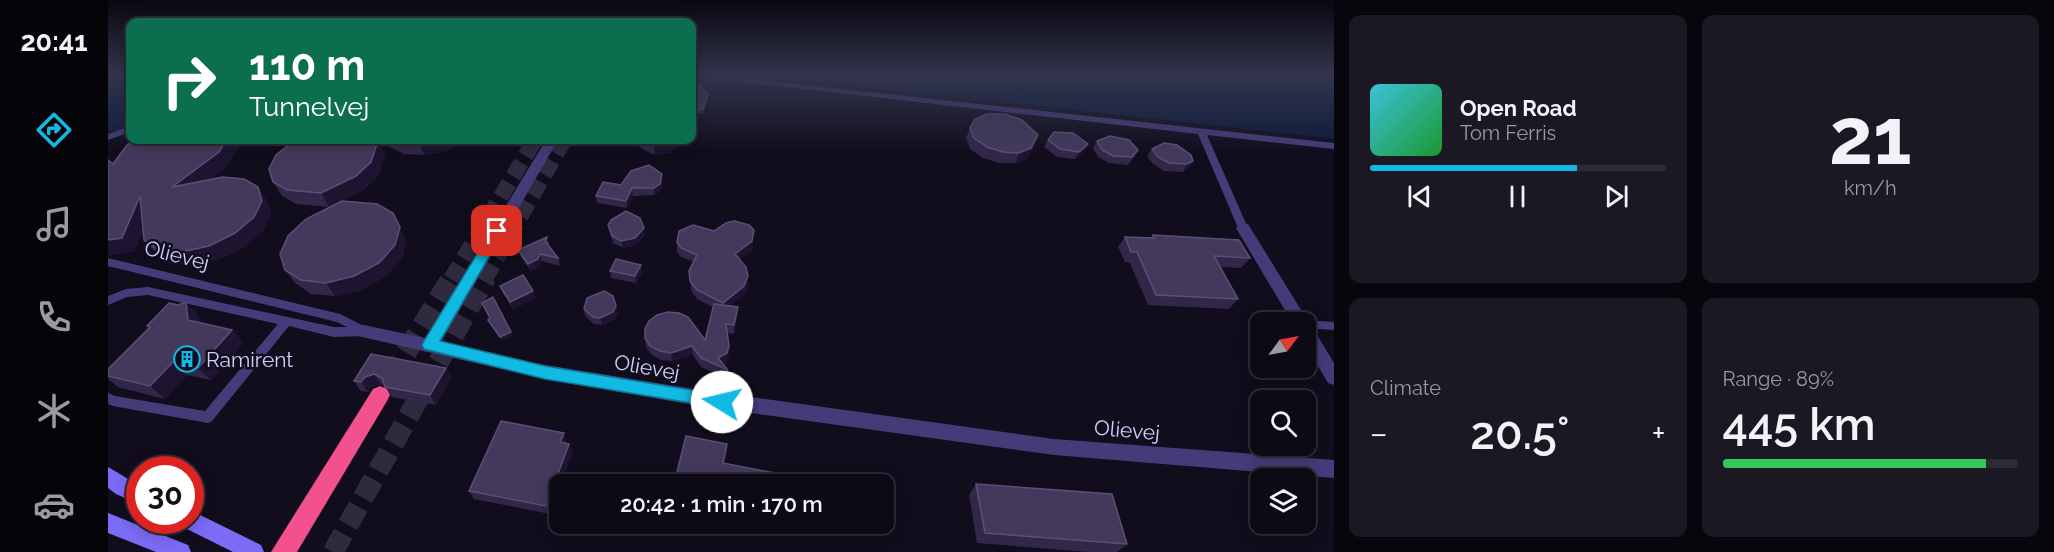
<!DOCTYPE html>
<meta charset="utf-8">
<style>
body{margin:0;font-family:Raleway,sans-serif;background:#1b1823;color:#f1f3f6;height:100vh;display:flex;flex-direction:column;font-size:22px;white-space:nowrap}
*{box-sizing:border-box;margin:0}
p{font-size:20px;color:#9a9aa1}
.icon{flex:none;width:33px;height:33px;fill:none;stroke:currentColor;stroke-width:2;stroke-linecap:round;stroke-linejoin:round}
.map{position:relative;flex:1;overflow:hidden}
.panel{display:flex;flex-direction:column;gap:15px;padding:15px;background:#07060c;width:720px}
.panel>*{flex:none}
.guide{position:absolute;left:18px;top:18px;width:570px;height:126px;border-radius:12px;box-shadow:0 3px 15px #0003,0 0 0 2px #2d2b35;background:#0b6e4f;color:#fff;overflow:hidden}
.needle{width:39px;rotate:58deg}
.controls{position:absolute;left:1142px;top:312px;display:grid;gap:12px}
.controls a{display:grid;place-items:center;width:66px;height:66px;border-radius:12px;background:#0d0a16;box-shadow:0 3px 15px #0003,0 0 0 2px #2d2b35;font-size:30px}
.speed{position:absolute;left:18px;top:456px;display:flex;gap:12px;font-size:30px;font-weight:700;text-align:center}
.speed>*{display:grid;place-content:center;width:78px;height:78px;border-radius:50%;background:#0d0a16;box-shadow:0 3px 15px #0003,0 0 0 2px #2d2b35;line-height:1}
.speed .limit{border:9px solid #d22;background:#fff;color:#111}
.pin{position:absolute;display:grid;place-items:center;width:51px;height:51px;color:#fff;margin:-26px;border-radius:12px;box-shadow:0 3px 9px #0006}
.me{position:absolute;width:66px;margin:-33px;rotate:279deg;stroke-linejoin:round;filter:drop-shadow(0 0 4px #0008)}
.turn{display:flex;align-items:center;gap:21px;height:126px;padding:0 24px;font-size:27px}
.turn .icon{width:78px;height:78px;stroke-width:2.5}
.turn b{display:block;font-size:42px;line-height:51px}
.big{font-size:45px;font-weight:600;line-height:1.1}
.panel .widget{flex:1;display:flex;flex-direction:column;justify-content:center;gap:9px;min-width:0;padding:0 21px;border-radius:12px;background:#1b1823}
.panel .dial{align-items:center;gap:0}
.dial b{font-size:78px;line-height:1}
.song{display:flex;align-items:center;gap:18px}
.cover{width:72px;height:72px;border-radius:9px;background:linear-gradient(135deg,hsl(190 70% 55%),hsl(130 70% 35%))}
.played{height:6px;border-radius:3px;background:linear-gradient(90deg,#11bae3 70%,#2d2b35 70%)}
.keys{display:flex;justify-content:space-around;direction:ltr}
.heat{display:flex;justify-content:space-between;align-items:center;font-size:33px;direction:ltr}
.charge{height:9px;border-radius:4px;background:linear-gradient(90deg,#34c759 89%,#2d2b35 0)}
.panel .tiles{flex:1;display:grid;gap:15px;grid-template-columns:repeat(2,1fr)}
.trip{position:absolute;left:441px;top:474px;width:345px;height:60px;border-radius:12px;background:#0d0a16;box-shadow:0 3px 15px #0003,0 0 0 2px #2d2b35;font-weight:600;line-height:60px;text-align:center}
main{display:flex;flex:1;min-height:0}
.dock{display:flex;flex-direction:column;width:108px;justify-content:space-around;align-items:center;background:#050409;color:#9a9aa1}
.dock .icon{width:42px;height:42px}
.dock .on{color:#11bae3}
.dock b{font-size:27px;color:#f1f3f6}
.map>svg:first-child{display:block}
</style>
<main>
<nav class="dock">
<b>20:41</b>
<svg class="icon on" aria-label="directions" viewBox="0 0 24 24"><path d="M12 3l9 9-9 9-9-9zM9 14v-3h6M13 9l2 2-2 2"/></svg>
<svg class="icon" aria-label="music" viewBox="0 0 24 24"><path d="M9 18V5l10-2v13"/><circle cx="6" cy="18" r="3"/><circle cx="16" cy="16" r="3"/></svg>
<svg class="icon" aria-label="phone" viewBox="0 0 24 24"><path d="M5 4h4l2 5-3 2q2 4 5 5l2-3 5 2v4C11 20 4 13 5 4z"/></svg>
<svg class="icon" aria-label="climate" viewBox="0 0 24 24"><path d="M12 3v18M4 7l16 10M4 17L20 7"/></svg>
<svg class="icon" aria-label="car" viewBox="0 0 24 24"><path d="M5 17H2v-5l4-1 3-4h7l3 4 3 1v5h-3M9 17h6M6 11h13"/><circle cx="7" cy="17" r="2"/><circle cx="17" cy="17" r="2"/></svg>
</nav>
<div class="map">
<svg width="1226" height="552" viewBox="0 0 1226 552">
<rect width="100%" height="100%" fill="#110d1d"/>
<g fill="#0e1a3b">
<polygon points="0,75 22,75 22,125 0,133"/>
<polygon points="652,75 1226,75 1226,139"/>
</g>
<g fill="none" stroke-linecap="round" stroke-linejoin="round">
<g stroke="#2f2a3e" stroke-width="16" stroke-dasharray="16 8" stroke-linecap="butt">
<polyline points="343,279 427,140"/>
<polyline points="377,279 456,140"/>
</g>
<g stroke="#2f2a3e" stroke-width="21" stroke-dasharray="21 10" stroke-linecap="butt">
<polyline points="282,379 344,277"/>
<polyline points="225,552 378,277"/>
</g>
<g fill="#443c79" fill-rule="evenodd">
<polygon points="586,75 607,75 1226,143 1226,149 1099,135 1140,228 1135,231 1130,228 1090,134 590,77"/>
<polygon points="22,126 22,132 0,140 0,134"/>
<polygon points="0,258 232,314 260,328 262,331 260,334 256,336 226,337 181,326 104,421 100,423 5,406 0,404 0,393 7,396 97,411 170,324 40,295 19,297 0,305 0,296 18,289 40,287 226,327 239,327 229,322 0,266"/>
<polygon points="1197,320 1226,322 1226,330 1197,328 1197,322 1192,322"/>
</g>
<g fill="#443c79" fill-rule="evenodd">
<polygon points="438,140 450,140 333,342 437,365 592,390 946,439 1226,460 1226,478 946,455 592,406 437,379 250,336 248,331 250,326 256,325 317,338"/>
<polygon points="1135,223 1140,224 1198,318 1199,324 1203,325 1226,363 1226,385 1220,383 1197,344 1197,322 1184,322 1128,228"/>
</g>
<g fill="#7c6bf4" fill-rule="evenodd">
<polygon points="0,467 32,486 32,505 8,494 0,488"/>
<polygon points="82,510 153,545 156,552 125,552 75,527 72,520 82,520"/>
<polygon points="0,513 80,545 83,552 48,552 0,533"/>
</g>
<polygon fill="#f2518e" fill-rule="evenodd" points="272,386 279,389 282,395 279,401 189,552 163,552 265,389"/>
</g>
<g fill="#312749">
<polygon points="584,82 600,94 600,99 595,114 584,113"/>
<polygon points="862,128 926,146 919,159 907,163 891,163 875,158 862,149 858,138"/>
<polygon points="139,140 268,140 277,154 270,176 255,190 221,207 188,204 174,196 165,182 182,143 167,146 148,144"/>
<polygon points="272,140 359,140 357,142 338,151 316,155 296,154 274,143"/>
<polygon points="529,140 574,140 574,141 570,147 563,152 547,155 534,149 529,144"/>
<polygon points="940,140 977,151 967,159 949,157 936,147"/>
<polygon points="989,141 1030,150 1026,157 1020,165 1001,163 990,157 985,148"/>
<polygon points="132,144 120,165 101,180 159,201 163,214 155,230 137,247 112,259 85,265 62,263 48,253 36,240 35,230 26,251 1,255 0,254 0,160 5,164"/>
<polygon points="1044,149 1085,161 1080,168 1075,172 1056,171 1045,164 1039,156"/>
<polygon points="555,181 552,191 546,195 525,196 519,208 489,203 488,196 513,185"/>
<polygon points="285,213 298,241 294,258 278,276 254,290 227,296 203,294 187,283 177,270"/>
<polygon points="500,225 537,235 528,245 515,248 505,243"/>
<polygon points="606,231 645,239 644,250 632,259 640,285 636,295 622,306 629,316 626,334 619,333 621,346 621,355 619,361 614,364 620,370 619,379 593,367 585,355 564,361 553,360 544,355 538,347 537,338 597,340 605,307 589,299 583,290 581,271 586,262 573,257 569,252 569,242"/>
<polygon points="1045,235 1142,258 1133,268 1113,267 1130,299 1121,309 1040,305 1022,263 1017,262 1010,247 1017,237 1043,238"/>
<polygon points="439,237 441,244 440,246 450,258 452,266 434,261 432,266 423,271 413,257 410,250"/>
<polygon points="533,265 534,272 528,283 503,278 502,271"/>
<polygon points="392,286 428,298 405,309 395,293"/>
<polygon points="78,302 90,316 91,322 124,330 135,343 103,380 79,375 57,399 10,387 0,379 0,369 41,328 39,326 70,305"/>
<polygon points="508,306 510,313 507,319 494,325 486,324 477,316 476,309"/>
<polygon points="263,354 338,368 343,378 328,405 284,397 277,386 273,384 264,387 260,392 253,391 246,381"/>
<polygon points="459,442 459,443 461,444 464,453 453,484 452,484 442,514 366,499 361,491"/>
<polygon points="868,484 1019,544 1009,552 981,552 869,543 861,495"/>
<polygon points="580,524 604,524 603,528"/>
<polygon points="689,524 716,524 714,528"/>
</g>
<g fill="#1d1530">
<polygon points="600,94 600,99 595,114 595,109"/>
<polygon points="930,135 919,159 907,163 911,153"/>
<polygon points="118,140 129,140 132,144 120,165 75,201 64,187"/>
<polygon points="163,140 202,140 167,146"/>
<polygon points="323,140 359,140 357,142 338,151 316,155 311,142"/>
<polygon points="564,140 574,140 574,141 570,147 563,152 547,155 546,144"/>
<polygon points="270,141 277,154 270,176 255,190 221,207 213,193"/>
<polygon points="980,144 977,151 967,159 971,152"/>
<polygon points="1085,161 1080,168 1075,172 1079,164"/>
<polygon points="554,174 555,181 552,191 546,195 546,188"/>
<polygon points="150,187 159,201 163,214 155,230 137,247 112,259 85,265 73,252"/>
<polygon points="524,188 525,196 519,208 518,201"/>
<polygon points="32,196 43,209 26,251 1,255 0,254 0,240"/>
<polygon points="285,213 298,241 294,258 278,276 254,290 227,296 218,283"/>
<polygon points="536,228 537,235 528,245 515,248 513,241"/>
<polygon points="646,230 644,250 627,263 627,254"/>
<polygon points="432,254 434,261 432,266 423,271 420,264"/>
<polygon points="533,265 534,272 528,283 527,276"/>
<polygon points="640,276 640,285 636,295 615,312 615,303"/>
<polygon points="425,291 428,298 405,309 402,302"/>
<polygon points="78,302 90,316 92,333 80,320"/>
<polygon points="508,306 510,313 507,319 494,325 492,318"/>
<polygon points="630,307 629,316 626,334 626,325"/>
<polygon points="124,330 135,343 103,380 90,368"/>
<polygon points="403,332 405,336 393,341 392,337"/>
<polygon points="584,346 585,355 564,361 563,353"/>
<polygon points="621,346 621,355 619,361 610,366 610,358"/>
<polygon points="65,362 79,375 57,399 42,386"/>
<polygon points="338,368 343,378 328,405 322,395"/>
<polygon points="266,374 273,384 264,387 260,392 253,382 257,377"/>
<polygon points="456,433 459,442 456,451 452,442"/>
<polygon points="461,444 464,453 453,484 452,484 452,488 442,514 438,506"/>
<polygon points="619,444 619,452 615,471 615,463"/>
</g>
<g fill="#43395c" stroke="#5a5075" stroke-width="1.5">
<polygon points="584,82 589,82 600,94 595,109 584,108"/>
<polygon points="879,114 897,114 914,120 930,135 923,148 911,153 895,152 879,147 866,138 862,128 867,119"/>
<polygon points="946,132 965,133 980,144 971,152 952,149 940,140"/>
<polygon points="1002,136 1021,140 1030,150 1024,157 1005,156 994,150 989,141"/>
<polygon points="27,140 118,140 111,152 64,187 115,177 136,179 150,187 154,201 146,217 127,233 101,246 73,252 50,250 36,240 32,196 14,238 0,240 0,160 5,164 19,145"/>
<polygon points="187,140 268,140 270,141 263,162 248,176 213,193 179,190 165,182 161,169 168,155"/>
<polygon points="288,140 323,140 311,142"/>
<polygon points="534,140 564,140 562,141 546,144"/>
<polygon points="1056,143 1069,145 1083,155 1085,161 1079,164 1061,163 1050,157 1044,149"/>
<polygon points="541,165 554,174 552,184 546,188 524,188 518,201 488,196 495,182 513,185 523,171"/>
<polygon points="234,201 269,204 285,213 292,227 287,245 271,263 246,276 218,283 193,280 177,270 172,254 180,236 198,219"/>
<polygon points="518,211 532,218 536,228 527,238 513,241 504,236 500,225 503,220"/>
<polygon points="626,221 641,225 646,230 644,241 627,254 638,267 640,276 636,286 615,303 589,290 582,281 581,271 589,255 573,248 569,242 571,231 585,225 606,231 618,223"/>
<polygon points="1045,235 1131,240 1142,258 1106,256 1130,299 1048,295 1029,252 1023,252 1017,237 1046,238"/>
<polygon points="439,237 437,241 450,258 432,254 430,259 420,264 410,250"/>
<polygon points="508,259 533,265 527,276 502,271"/>
<polygon points="415,275 425,291 402,302 392,286"/>
<polygon points="496,291 505,296 508,306 505,312 492,318 485,317 476,309 479,298"/>
<polygon points="385,297 403,332 392,337 380,320 382,318 374,303"/>
<polygon points="78,302 80,320 124,330 90,368 65,362 42,386 0,376 0,369 42,327 39,326 61,303 70,305"/>
<polygon points="606,304 630,307 626,325 618,324 621,346 619,353 610,358 620,370 593,358 584,346 563,353 552,351 542,346 537,338 537,329 541,321 549,315 560,312 571,313 580,317 597,340"/>
<polygon points="263,354 338,368 322,395 277,387 274,378 266,374 257,377 253,382 246,381"/>
<polygon points="393,421 456,433 452,442 461,444 438,506 361,491"/>
<polygon points="578,436 619,444 615,463 672,474 670,484 566,484"/>
<polygon points="868,484 1004,494 1019,544 877,533"/>
</g>
<linearGradient id="sky" x2="0" y2="1"><stop stop-color="#090710"/><stop offset="0.49" stop-color="#32354c"/><stop offset="1" stop-color="#32354c" stop-opacity="0"/></linearGradient>
<rect width="1226" height="152" fill="url(#sky)"/>
<polygon fill="#11bae3" stroke="#0b7994" stroke-width="1.5" points="389,227 396,231 332,341 437,366 614,395 619,397 622,402 619,406 614,408 437,379 316,349 314,345 316,341 385,228"/>
<defs>
<g id="building-ring" transform="scale(1.35)"><circle r="9.5" fill="#110d1d" stroke="#11bae3" stroke-width="1.5"/><path d="M-4-6H4V6H1V3H-1V6H-4ZM-2.5-4.3h1.7v1.8h-1.7ZM.8-4.3h1.7v1.8H.8ZM-2.5-1h1.7V.8h-1.7ZM.8-1h1.7V.8H.8Z" fill="#11bae3"/></g>
</defs>
<g fill-rule="evenodd">
<use href="#building-ring" x="79" y="359"/>
</g>
<g text-anchor="middle" dominant-baseline="central" stroke-width="5" stroke-linejoin="round" paint-order="stroke">
<g font-size="21" fill="#d7cdfb" stroke="#110d1d">
<text transform="translate(69 255) rotate(14)">Olievej</text>
<text transform="translate(539 367) rotate(10)">Olievej</text>
<text transform="translate(1019 430) rotate(5)">Olievej</text>
</g>
<g font-size="21" fill="#d7cdfb" stroke="#110d1d" text-anchor="start">
<text x="98" y="359">Ramirent</text>
</g>
</g>
</svg>
<div class="controls">
<a><svg class="needle" viewBox="-14 -14 28 28"><path d="M0-13l5 13h-10z" fill="#e53935"/><path d="M0 13l5-13h-10z" fill="#9a9aa1"/></svg></a>
<a><svg class="icon" aria-label="search" viewBox="0 0 24 24"><circle cx="10" cy="10" r="6"/><path d="M15 15l6 6"/></svg></a>
<a><svg class="icon" aria-label="layers" viewBox="0 0 24 24"><path d="M12 4l9 5-9 5-9-5zM3 14l9 5 9-5"/></svg></a>
</div>
<div class="speed"><div class="limit">30</div></div>
<div class="pin" style="left:389px;top:231px;background:#d93025"><svg class="icon" aria-label="arrive" viewBox="0 0 24 24"><path d="M6 21V4h12l-3 4 3 4H6"/></svg></div>
<svg class="me" style="left:614px;top:402px" viewBox="-20 -20 40 40"><circle r="19" fill="#fff"/><path d="M0-13L10 11 0 6-10 11z" fill="#11bae3"/></svg>
<div class="trip">20:42 · 1 min · 170 m</div>
<div class="guide">
<div class="turn"><svg class="icon" aria-label="right" viewBox="0 0 24 24"><path d="M7 20v-9h11M14 6l5 5-5 5"/></svg><div><b>110 m</b>Tunnelvej</div></div>
</div>
</div>
<section class="panel">
<div class="tiles">
<div class="widget">
<div class="song"><i class="cover"></i><div><b>Open Road</b><p>Tom Ferris</p></div></div>
<div class="played"></div>
<div class="keys"><svg class="icon" aria-label="previous" viewBox="0 0 24 24"><path d="M18 5L8 12l10 7zM5 5v14"/></svg><svg class="icon" aria-label="pause" viewBox="0 0 24 24"><path d="M8 5v14M16 5v14"/></svg><svg class="icon" aria-label="next" viewBox="0 0 24 24"><path d="M6 5l10 7-10 7zM19 5v14"/></svg></div>
</div>
<div class="widget dial"><b>21</b><p>km/h</p></div>
<div class="widget"><p>Climate</p>
<div class="heat"><a>−</a><b class="big">20.5°</b><a>+</a></div>
</div>
<div class="widget"><p>Range · 89%</p><b class="big">445 km</b><div class="charge"></div></div>
</div>
</section>
</main>
